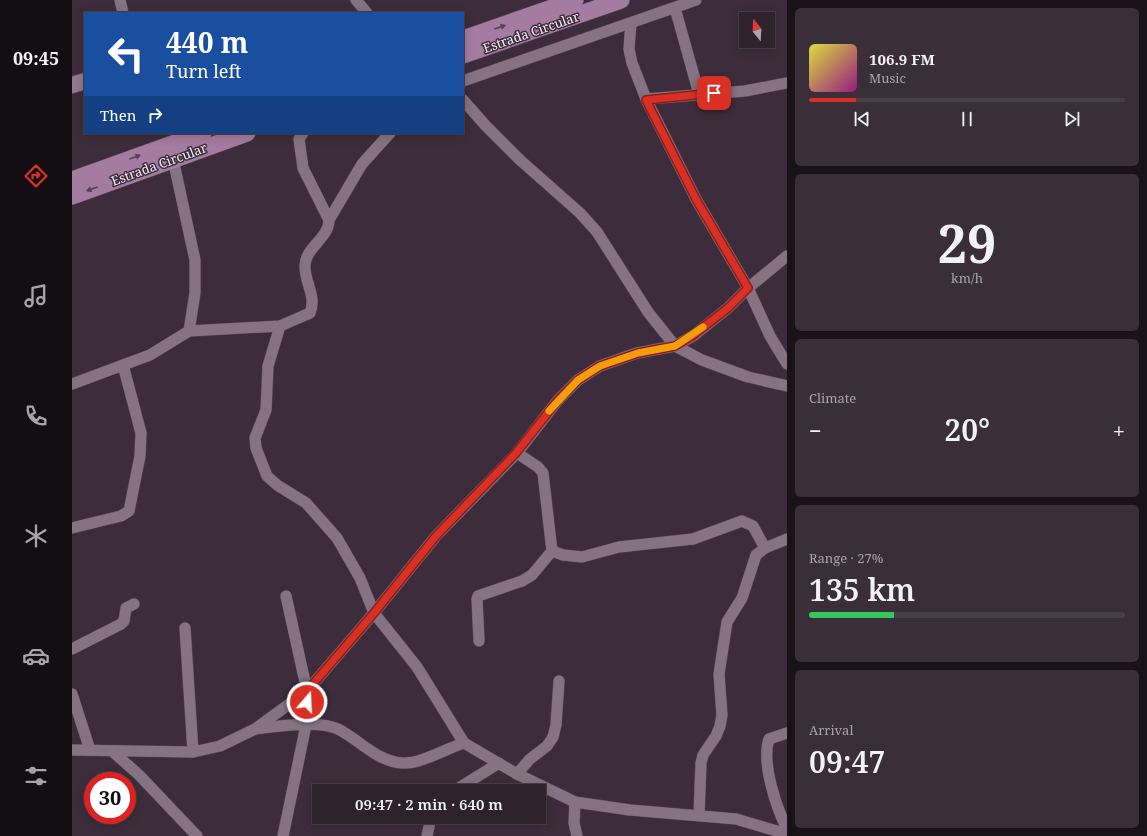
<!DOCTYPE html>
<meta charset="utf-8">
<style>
body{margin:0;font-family:"Noto Serif",serif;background:#3a2f39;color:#f1f3f6;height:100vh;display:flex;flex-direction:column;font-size:15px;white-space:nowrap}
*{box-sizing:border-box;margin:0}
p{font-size:13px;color:#a7a4aa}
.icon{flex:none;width:22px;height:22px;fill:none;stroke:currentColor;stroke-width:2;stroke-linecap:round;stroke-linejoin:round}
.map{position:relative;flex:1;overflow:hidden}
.sheet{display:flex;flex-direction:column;gap:8px;padding:8px;background:#191319;width:360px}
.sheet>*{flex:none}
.hud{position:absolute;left:12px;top:12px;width:380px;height:122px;border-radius:0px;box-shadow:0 2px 10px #0003,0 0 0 1px #493f49;background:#1a4fa0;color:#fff;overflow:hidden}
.needle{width:26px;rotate:342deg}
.controls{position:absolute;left:667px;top:12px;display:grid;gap:8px}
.controls a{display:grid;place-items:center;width:36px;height:36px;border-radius:0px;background:#2e222d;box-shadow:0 2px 10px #0003,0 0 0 1px #493f49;font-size:20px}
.speed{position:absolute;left:12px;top:772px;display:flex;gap:8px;font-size:20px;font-weight:700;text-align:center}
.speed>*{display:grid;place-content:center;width:52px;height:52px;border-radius:50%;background:#2e222d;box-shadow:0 2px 10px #0003,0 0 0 1px #493f49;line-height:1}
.speed .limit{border:6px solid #d22;background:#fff;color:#111}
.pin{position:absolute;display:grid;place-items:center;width:34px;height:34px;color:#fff;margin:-17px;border-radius:8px;box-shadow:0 2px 6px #0006}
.me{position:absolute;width:44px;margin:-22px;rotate:19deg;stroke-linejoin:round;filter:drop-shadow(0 0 3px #0008)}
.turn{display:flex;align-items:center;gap:14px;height:84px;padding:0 16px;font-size:18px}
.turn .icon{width:52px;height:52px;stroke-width:2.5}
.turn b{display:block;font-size:28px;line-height:34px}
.then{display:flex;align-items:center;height:38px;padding:0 16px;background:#0003;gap:8px;font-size:15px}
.big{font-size:30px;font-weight:600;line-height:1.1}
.sheet .card{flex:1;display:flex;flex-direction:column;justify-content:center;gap:6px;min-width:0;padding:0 14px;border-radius:6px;background:#3a2f39}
.sheet .dial{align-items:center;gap:0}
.dial b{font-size:52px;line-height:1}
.song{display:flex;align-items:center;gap:12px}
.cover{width:48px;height:48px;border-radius:6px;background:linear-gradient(135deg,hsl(60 70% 55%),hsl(310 70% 35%))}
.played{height:4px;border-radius:2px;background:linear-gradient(90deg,#d93025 15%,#493f49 15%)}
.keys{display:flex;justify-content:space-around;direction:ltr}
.heat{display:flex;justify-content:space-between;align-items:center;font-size:22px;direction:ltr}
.charge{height:6px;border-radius:3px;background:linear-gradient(90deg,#34c759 27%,#493f49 0)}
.trip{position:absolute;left:240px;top:784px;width:234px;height:40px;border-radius:0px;background:#2e222d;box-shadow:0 2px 10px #0003,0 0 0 1px #493f49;font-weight:600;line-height:40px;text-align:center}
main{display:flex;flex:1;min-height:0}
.menu{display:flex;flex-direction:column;width:72px;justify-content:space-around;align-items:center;background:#120e12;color:#a7a4aa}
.menu .icon{width:28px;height:28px}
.menu .selected{color:#d93025}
.menu b{font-size:18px;color:#f1f3f6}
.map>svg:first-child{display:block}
</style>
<main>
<nav class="menu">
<b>09:45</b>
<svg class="icon selected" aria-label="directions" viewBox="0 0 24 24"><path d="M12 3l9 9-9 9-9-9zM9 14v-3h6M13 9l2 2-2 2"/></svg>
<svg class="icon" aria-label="music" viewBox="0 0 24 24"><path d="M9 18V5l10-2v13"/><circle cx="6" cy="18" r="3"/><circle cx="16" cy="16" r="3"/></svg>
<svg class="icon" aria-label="phone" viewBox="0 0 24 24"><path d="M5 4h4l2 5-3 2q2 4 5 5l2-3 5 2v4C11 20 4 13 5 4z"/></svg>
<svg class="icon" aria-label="climate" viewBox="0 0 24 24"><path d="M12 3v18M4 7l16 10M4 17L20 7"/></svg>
<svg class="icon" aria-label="car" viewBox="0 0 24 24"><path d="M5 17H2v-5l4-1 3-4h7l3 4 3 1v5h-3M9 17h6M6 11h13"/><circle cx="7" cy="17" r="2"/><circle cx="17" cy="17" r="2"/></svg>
<svg class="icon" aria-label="filters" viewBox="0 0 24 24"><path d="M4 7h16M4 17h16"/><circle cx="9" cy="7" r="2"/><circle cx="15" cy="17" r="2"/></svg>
</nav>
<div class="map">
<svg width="715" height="836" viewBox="0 0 715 836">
<rect width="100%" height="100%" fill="#3d2d3c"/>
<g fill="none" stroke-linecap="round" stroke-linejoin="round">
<g stroke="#564956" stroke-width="12">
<g id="street">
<polyline points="48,0 51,13"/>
<polyline points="284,0 295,13"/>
<polyline points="603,8 627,94"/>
<polyline points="559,23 557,49 560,63 574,99 625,201 676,288 698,336 715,364"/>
<polyline points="391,81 624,0"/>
<polyline points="574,99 673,91 715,83"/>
<polyline points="391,100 414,126 448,160 508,213 525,232 576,312 603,346 630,360 676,377 715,386"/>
<polyline points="101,159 123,260 123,293 117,331"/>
<polyline points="257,220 290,164 318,133"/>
<polyline points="208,326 196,366 194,410 183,438 184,448 195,476 205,485 234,503 265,538 288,578 302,613 345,667 392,743"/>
<path d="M0,384l78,-29 39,-24 91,-5 30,-13c7,-17 -6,-31 -5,-48 1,-18 24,-27 24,-45l-26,-52 -4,-29 4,-6"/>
<polyline points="0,528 49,516 57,511 68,456 69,433 51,365"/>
<polyline points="480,551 491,555 510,557 547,547 621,539 670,521 681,526 693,548"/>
<polyline points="113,628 121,752"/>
<polyline points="407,641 405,599 406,596 450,581 460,575 480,551 471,473 466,467 445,453"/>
<polyline points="0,649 49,624 52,621 54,608 62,604"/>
<polyline points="0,694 18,750"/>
<path d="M184,729c22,-3 62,-9 82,0 22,11 39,33 65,34 18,1 44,-15 61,-20l53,31 58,28 55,8 106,9 51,15"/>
<path d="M715,733l-18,6c-8,23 7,68 18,90"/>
<polyline points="0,750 121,752 148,746 183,729 235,691 302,613 364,536 445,453 486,400 506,380 528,366 565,353 603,346 621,336 656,308 676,288 715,256"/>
<polyline points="40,751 67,775 125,836"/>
<polyline points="445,774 458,759 475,746 481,737 484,725 487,681"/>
<polyline points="382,791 427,763"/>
<polyline points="503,802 502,823 505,836"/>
<polyline points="627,815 629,763 631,755 644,736 648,726 650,715 647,674 655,622 670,598 684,555 693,548 715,539"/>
<polyline points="211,836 234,725 235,691 214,596"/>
<polyline points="355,836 359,817"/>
</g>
</g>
<g stroke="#564956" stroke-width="18">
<polyline id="secondary" points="0,85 13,81"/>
</g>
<g stroke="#564956" stroke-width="18">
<g id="primary">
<polyline points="391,39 503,0"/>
<polyline points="391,55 549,0"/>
<polyline points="0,180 131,133"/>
<polyline points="0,196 175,133"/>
</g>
</g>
<use href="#street" stroke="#857384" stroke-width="11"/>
<use href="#secondary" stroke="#957793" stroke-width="16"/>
<use href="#primary" stroke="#a47ba1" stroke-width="17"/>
</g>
<defs><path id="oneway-solid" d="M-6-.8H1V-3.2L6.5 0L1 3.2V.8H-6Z"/></defs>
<g fill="#574055">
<use href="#oneway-solid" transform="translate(428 27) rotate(-19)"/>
<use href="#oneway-solid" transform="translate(63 157) rotate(-20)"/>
<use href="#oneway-solid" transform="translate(20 189) rotate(160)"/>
</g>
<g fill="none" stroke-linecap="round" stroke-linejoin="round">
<g stroke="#8d1f18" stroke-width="10">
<polyline id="route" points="235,702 235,691 302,613 364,536 444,453 486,400 506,380 528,366 566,353 603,346 620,336 656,308 676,288 625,201 574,100 642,93"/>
</g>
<use href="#route" stroke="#d93025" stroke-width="7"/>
<polyline stroke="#f59e0b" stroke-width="7" points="477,411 506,380 528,366 566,353 603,346 631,327"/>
</g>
<g text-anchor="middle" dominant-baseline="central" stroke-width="3" stroke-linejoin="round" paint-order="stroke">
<g font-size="13" fill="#f9eff8" stroke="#3d2d3c">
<text transform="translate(459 32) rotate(-19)">Estrada Circular</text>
<text transform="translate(87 164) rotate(-20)">Estrada Circular</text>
</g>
</g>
</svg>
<div class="controls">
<a><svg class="needle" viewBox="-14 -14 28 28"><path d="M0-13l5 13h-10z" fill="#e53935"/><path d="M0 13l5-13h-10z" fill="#a7a4aa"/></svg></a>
</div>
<div class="speed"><div class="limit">30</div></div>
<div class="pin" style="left:642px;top:93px;background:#d93025"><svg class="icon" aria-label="arrive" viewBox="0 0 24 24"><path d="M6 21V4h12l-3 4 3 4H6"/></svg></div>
<svg class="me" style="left:235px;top:702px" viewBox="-20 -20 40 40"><circle r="17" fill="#d93025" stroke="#fff" stroke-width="3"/><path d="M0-11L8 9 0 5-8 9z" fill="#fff"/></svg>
<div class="trip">09:47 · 2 min · 640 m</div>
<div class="hud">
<div class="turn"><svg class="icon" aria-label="left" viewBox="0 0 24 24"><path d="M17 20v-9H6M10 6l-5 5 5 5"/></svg><div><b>440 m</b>Turn left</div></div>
<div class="then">Then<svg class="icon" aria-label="right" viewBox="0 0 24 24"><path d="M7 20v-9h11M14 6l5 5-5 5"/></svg></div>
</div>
</div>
<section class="sheet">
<div class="card">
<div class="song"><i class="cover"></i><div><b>106.9 FM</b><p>Music</p></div></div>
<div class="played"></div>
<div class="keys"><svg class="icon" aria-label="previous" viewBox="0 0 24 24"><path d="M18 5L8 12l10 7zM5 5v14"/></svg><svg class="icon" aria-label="pause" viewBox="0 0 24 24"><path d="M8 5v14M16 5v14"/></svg><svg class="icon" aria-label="next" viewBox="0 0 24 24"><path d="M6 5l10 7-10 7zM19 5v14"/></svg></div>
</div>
<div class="card dial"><b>29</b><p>km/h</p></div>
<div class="card"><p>Climate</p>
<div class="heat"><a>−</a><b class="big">20°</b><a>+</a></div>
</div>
<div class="card"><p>Range · 27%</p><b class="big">135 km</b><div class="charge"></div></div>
<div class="card"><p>Arrival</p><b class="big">09:47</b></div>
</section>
</main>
